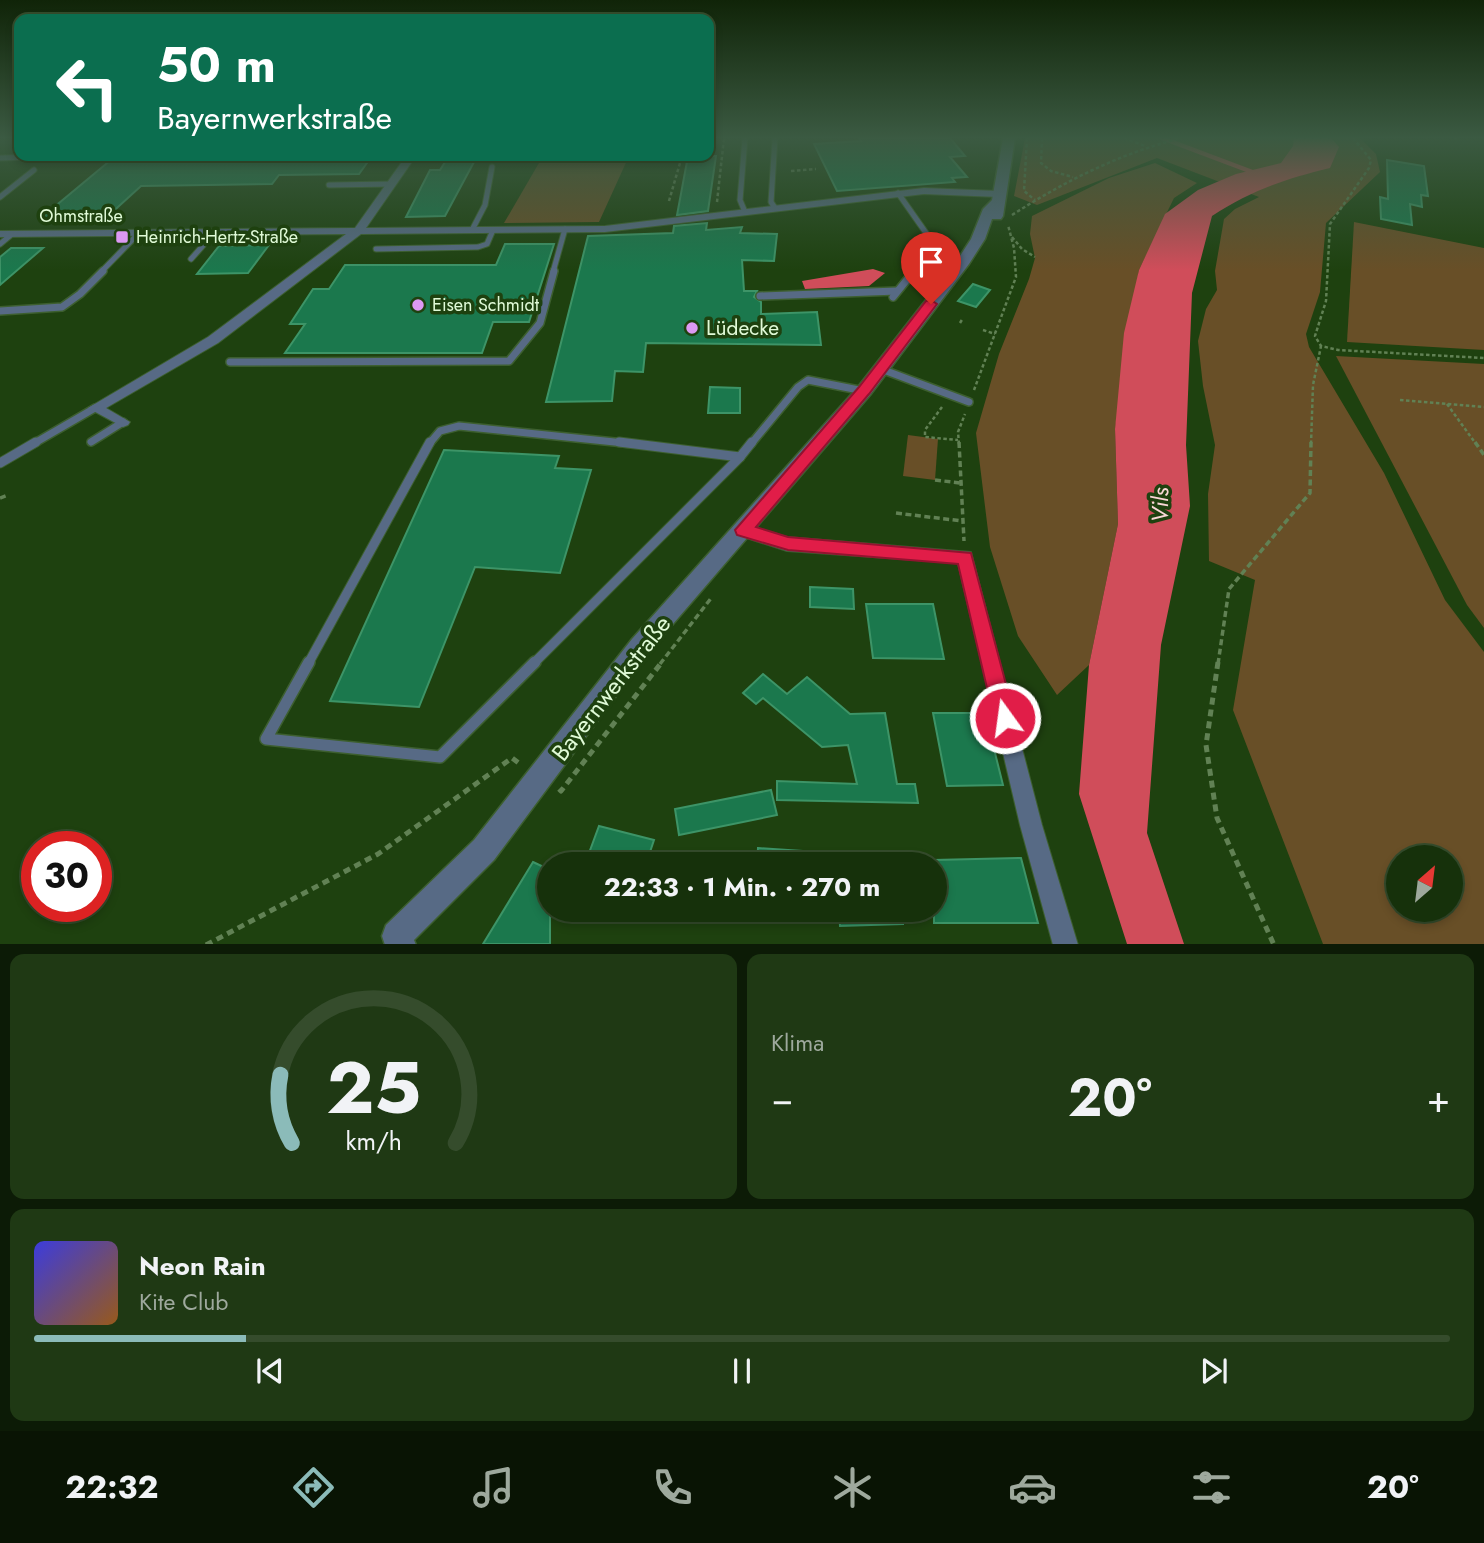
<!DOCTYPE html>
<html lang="de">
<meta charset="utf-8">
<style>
body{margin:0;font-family:Jost,sans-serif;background:#1f3914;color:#f1f3f6;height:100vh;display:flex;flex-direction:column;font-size:26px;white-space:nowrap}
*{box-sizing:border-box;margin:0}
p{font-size:23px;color:#9ea99d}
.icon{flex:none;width:38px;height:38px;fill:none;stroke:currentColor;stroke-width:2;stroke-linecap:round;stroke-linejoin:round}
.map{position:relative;height:944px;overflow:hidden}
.sheet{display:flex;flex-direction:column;gap:10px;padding:10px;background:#0c1b06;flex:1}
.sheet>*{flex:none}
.banner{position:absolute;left:14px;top:14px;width:700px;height:147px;border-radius:14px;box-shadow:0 4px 10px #0003,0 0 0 2px #354c2c;background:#0b6e4f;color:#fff;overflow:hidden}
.needle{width:46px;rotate:28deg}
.tools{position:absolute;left:1386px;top:845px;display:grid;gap:14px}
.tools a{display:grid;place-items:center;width:77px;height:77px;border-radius:50%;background:#16310b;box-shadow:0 4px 10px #0003,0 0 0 2px #354c2c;font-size:35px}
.speed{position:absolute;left:21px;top:831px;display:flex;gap:14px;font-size:35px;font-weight:700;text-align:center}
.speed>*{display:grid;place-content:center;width:91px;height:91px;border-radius:50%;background:#16310b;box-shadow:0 4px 10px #0003,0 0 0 2px #354c2c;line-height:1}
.speed .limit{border:10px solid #d22;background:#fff;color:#111}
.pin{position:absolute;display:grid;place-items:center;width:60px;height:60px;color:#fff;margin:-72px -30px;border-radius:50% 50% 50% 0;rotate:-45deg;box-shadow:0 0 7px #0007}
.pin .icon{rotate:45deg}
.me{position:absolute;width:77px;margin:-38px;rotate:346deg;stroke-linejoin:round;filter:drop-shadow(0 0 5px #0008)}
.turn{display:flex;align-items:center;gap:24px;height:147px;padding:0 28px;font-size:32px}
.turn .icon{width:91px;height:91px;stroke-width:2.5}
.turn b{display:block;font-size:49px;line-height:60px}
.big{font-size:52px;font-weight:700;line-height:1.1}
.sheet .tile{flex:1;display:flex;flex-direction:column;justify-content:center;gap:10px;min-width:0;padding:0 24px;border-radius:14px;background:#1f3914}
.sheet .dial{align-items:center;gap:0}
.dial svg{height:182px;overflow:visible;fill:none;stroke:#354c2c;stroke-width:7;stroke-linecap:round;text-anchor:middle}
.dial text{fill:#f1f3f6;stroke:none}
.song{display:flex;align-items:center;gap:21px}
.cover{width:84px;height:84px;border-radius:10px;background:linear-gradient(135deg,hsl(240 70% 55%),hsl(30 70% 35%))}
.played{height:7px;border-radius:4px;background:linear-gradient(90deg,#8bbbb9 15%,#354c2c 15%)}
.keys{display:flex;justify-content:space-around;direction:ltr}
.heat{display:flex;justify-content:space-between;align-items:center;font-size:38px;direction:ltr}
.sheet .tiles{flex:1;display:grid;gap:10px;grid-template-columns:1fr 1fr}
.tile:last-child{grid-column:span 2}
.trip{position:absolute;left:537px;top:852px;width:410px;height:70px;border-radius:35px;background:#16310b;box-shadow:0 4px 10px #0003,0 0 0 2px #354c2c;font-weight:700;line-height:70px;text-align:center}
.menu{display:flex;height:112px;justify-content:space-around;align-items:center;background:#091404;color:#9ea99d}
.menu .icon{width:49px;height:49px}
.menu .current{color:#8bbbb9}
.menu b{font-size:32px;color:#f1f3f6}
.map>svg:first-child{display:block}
</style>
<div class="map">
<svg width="1484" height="945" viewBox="0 0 1484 945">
<rect width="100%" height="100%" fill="#1e410f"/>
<g fill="#684f27" fill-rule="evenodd">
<path d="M1025,138h335l16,16 4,18 -54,51 -6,69 -14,42 3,13 75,126 61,127 39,52v292h-161l-90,-234 22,-130 -46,-19 -1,-67 7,-49 -12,-59 -5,-45 8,-32 11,-19 -2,-19 9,-52 11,-10 24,-12 -102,-39 -120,47 -23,-9zM1398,858h53v52h-53z"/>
<polygon points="543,156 629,156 599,222 504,223"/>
<polygon points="1155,163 1197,183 1174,198 1139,270 1115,429 1118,524 1089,665 1057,695 1018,636 990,547 976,433 999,354 1029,279 1035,258 1030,234 1032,216 1109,178"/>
<polygon points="1354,222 1484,248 1484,350 1347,342"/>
<polygon points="1336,356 1484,364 1484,628 1467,605"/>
<polygon points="908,435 938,439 935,480 903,476"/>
</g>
<g fill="#d04d5a">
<path d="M1294,138h37l8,9 -9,21c-45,11 -78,22 -118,48l-20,77 -6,152 4,61 -29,139 -14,188 37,111h-57l-48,-150 10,-129 29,-141 -3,-95 9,-96 15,-63 26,-56 33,-24 38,-16 45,-11 12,-17z"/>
<polygon points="873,269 885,273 869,286 805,289 802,281"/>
</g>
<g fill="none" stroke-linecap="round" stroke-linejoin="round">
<polyline stroke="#d04d5a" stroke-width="4.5" points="1162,138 1255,173"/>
</g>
<g fill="#1b784d" stroke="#3d9467" stroke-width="2">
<polygon points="859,138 950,138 965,156 950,157 967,177 952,178 955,182 837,191 814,144 861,141"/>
<polygon points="206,156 372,156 359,174 279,175 272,184 141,186 107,217 41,218 112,159 204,158"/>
<polygon points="688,156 716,156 708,211 677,215"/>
<polygon points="1387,160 1424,166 1428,196 1421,195 1422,207 1410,204 1412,225 1381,219 1380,197 1388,199"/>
<polygon points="445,162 474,162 445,216 406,217 430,170 440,170"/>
<polygon points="707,223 706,230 742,227 740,233 777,234 774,261 742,260 744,291 757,291 754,297 761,302 761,314 817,312 821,345 646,343 643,372 615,371 612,401 546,402 588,236 673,233 674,226"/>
<polygon points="505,244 554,244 529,322 493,322 482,353 285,353 305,324 290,324 313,289 329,289 345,265 496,265"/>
<polygon points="269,245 248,273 197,274 219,246"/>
<polygon points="11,248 43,248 0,285 0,257"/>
<polygon points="973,284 990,290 976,307 958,301"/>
<polygon points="710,387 740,388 740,413 708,413"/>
<polygon points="444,450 559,456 555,468 591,470 560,573 475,567 419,707 330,701"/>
<polygon points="810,587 853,589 854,609 810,607"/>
<polygon points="866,604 933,604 944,659 873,658"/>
<polygon points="763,674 787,694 807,677 850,714 885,713 897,784 915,784 918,803 777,800 777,781 857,784 848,745 822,747 763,698 756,704 743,693"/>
<polygon points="933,713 985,713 1003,785 947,786"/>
<polygon points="771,790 777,815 679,835 675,809"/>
<polygon points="599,826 654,840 646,864 585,864"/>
<polygon points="758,848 817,852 817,864 757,864"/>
<polygon points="1021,858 1038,923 934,923 934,860"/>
<polygon points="533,862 550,870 550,944 483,944"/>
<polygon points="839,910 903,910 903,924 840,926"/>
</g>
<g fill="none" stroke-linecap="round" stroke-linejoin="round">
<g stroke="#3d5f2f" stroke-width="7">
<g id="service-far3">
<polyline points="745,138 740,200 745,212"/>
<polyline points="775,138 771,202 775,208"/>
<polyline points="0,158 72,156"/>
<polyline points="329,185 392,184"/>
<polyline points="898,193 931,240 930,251 913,272"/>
<polyline points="0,197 34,170"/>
<polyline points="472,230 485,205 492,167"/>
<polyline points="0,244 12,234"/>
<polyline points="376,249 478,247 487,244 493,230"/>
<polyline points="191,259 215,232"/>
<polyline points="101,272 139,233"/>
<polyline points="553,272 565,229"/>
</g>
</g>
<g stroke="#3d5f2f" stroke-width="10">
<g id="service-far2">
<polyline points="760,296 897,291"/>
<polyline points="893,297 914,271"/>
<polyline points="0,311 62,307 80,294 103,271"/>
<polyline points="230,362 509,361 540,323 554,271"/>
<polyline points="881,369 969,402"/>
<polyline points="91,442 123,422"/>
<polyline points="33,444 95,408"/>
<polyline points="429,444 440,431 459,426 634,444"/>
<polyline points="751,444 798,387 808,380 864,391"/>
</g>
</g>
<g stroke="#3d5f2f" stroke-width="11">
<g id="service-far1">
<polyline points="619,442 740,457"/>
<polyline points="740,457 752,442"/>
<polyline points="0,463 36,442"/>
<polyline points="308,664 430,442"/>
<polyline points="533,664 740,457"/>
</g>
</g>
<g stroke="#3d5f2f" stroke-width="14">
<polyline id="service" points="309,662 266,739 440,757 535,662"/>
</g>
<g stroke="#3d5f2f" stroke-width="2">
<g id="minor">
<polygon points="406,156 416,156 366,228 605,226 924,188 999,191 1004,194 999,197 924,194 605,232 361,234 218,343 106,408 130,422 128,425 123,427 88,408 208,337 346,234 0,237 0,231 355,228"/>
<polygon points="743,524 787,537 971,552 1042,825 1078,945 1053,945 1020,825 958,563 787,551 737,535 735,530 737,525"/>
</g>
</g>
<g stroke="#3d5f2f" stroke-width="3">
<polygon id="tertiary" points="1003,138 1015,138 1003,216 1001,219 992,219 985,239 969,264 870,395 648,653 494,860 414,940 416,945 385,945 382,936 386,925 474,840 632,639 858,387 958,259 971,239 983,209 992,200"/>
</g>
<g stroke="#618154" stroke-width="2.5" stroke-dasharray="3.5 2.5" stroke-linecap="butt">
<polyline points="1027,138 1024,191 1035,200"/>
<polyline points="1042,138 1041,163 1051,171 1073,177"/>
<polyline points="1124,138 1145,146"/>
<polyline points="1353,138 1371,160 1369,168 1330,224 1326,301 1315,336 1321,346 1338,350 1484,358"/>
<polyline points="1454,138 1460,139"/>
<polyline points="791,171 816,169"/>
<polyline points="669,201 682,156"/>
<polyline points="717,202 724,138"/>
<path d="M1012,215c53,-34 107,-61 169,-77"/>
<polyline points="1012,237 1022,249 1035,257"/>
<polyline points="960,323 963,318"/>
<polyline points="983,330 995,334"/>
<polyline points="974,390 1016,277 1014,248 1008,225"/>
<polyline points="1400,400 1484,407"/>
<polyline points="1447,404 1476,444"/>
<polyline points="942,407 925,430 925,437 958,440"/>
<polyline points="959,444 958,432 965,414"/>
<polyline points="1311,444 1313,385 1321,346"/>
</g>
<g stroke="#618154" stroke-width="3.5" stroke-dasharray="6 3.5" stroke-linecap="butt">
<polyline points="959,442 964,541"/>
<polyline points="1475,442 1484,455"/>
<polyline points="935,480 960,483"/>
<polyline points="0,498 8,495"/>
<polyline points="896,513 962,521"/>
<polyline points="660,664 712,597"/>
<polyline points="1218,664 1229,589 1310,493 1311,442"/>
</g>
<g stroke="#618154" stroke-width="5" stroke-dasharray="7 5" stroke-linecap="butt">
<polyline points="1218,662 1206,745 1217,818 1274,945"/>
<polyline points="559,789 561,791 662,662"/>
<polyline points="206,945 378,854 512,758 520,764"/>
</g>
<use href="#service-far3" stroke="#576a85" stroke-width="5"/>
<use href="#service-far2" stroke="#576a85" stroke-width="7"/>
<use href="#service-far1" stroke="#576a85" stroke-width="9"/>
<use href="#service" stroke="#576a85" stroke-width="11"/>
<use href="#minor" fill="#576a85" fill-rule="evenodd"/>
<use href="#tertiary" fill="#576a85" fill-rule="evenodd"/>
</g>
<linearGradient id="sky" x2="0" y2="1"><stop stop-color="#102408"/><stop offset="0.51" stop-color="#3b5a42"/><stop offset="1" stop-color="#3b5a42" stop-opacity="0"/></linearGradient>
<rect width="1484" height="270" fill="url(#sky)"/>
<polygon fill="#e11d48" stroke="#92132f" stroke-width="2" points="931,300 937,304 869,394 756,527 788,537 971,553 1015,718 1012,725 1005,728 997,725 994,718 958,564 788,550 737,535 735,530 859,387 926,301"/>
<g fill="#dd99f3" stroke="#1e410f" stroke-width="2.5">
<rect x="115" y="230" width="14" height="14" rx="3.5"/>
<circle cx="418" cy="305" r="7"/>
<circle cx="692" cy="328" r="7"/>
</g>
<g text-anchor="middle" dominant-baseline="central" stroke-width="7" stroke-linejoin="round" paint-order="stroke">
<g font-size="18" fill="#e0fad7" stroke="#1e410f">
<text x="81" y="216">Ohmstraße</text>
</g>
<g font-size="18" fill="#e0fad7" stroke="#1e410f" text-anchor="start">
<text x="136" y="237">Heinrich-Hertz-Straße</text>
<text x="432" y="305">Eisen Schmidt</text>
</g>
<g font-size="21" fill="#e0fad7" stroke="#1e410f" text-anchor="start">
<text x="706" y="328">Lüdecke</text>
</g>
<g font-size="23" font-style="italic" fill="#fad7d7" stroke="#1e410f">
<text transform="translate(1160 505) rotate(-89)">Vils</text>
</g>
<g font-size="24" fill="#e0fad7" stroke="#1e410f">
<text transform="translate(611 688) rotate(-52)">Bayernwerkstraße</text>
</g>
</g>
</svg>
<div class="tools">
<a><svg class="needle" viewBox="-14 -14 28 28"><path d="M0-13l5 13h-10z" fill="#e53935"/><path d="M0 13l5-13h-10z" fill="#9ea99d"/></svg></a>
</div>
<div class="speed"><div class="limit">30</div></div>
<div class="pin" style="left:931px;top:304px;background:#d93025"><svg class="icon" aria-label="arrive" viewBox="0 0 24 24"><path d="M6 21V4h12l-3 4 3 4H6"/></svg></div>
<svg class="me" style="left:1005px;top:718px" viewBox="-20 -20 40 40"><circle r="17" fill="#e11d48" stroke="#fff" stroke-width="3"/><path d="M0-11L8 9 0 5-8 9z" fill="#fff"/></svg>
<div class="trip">22:33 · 1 Min. · 270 m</div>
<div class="banner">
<div class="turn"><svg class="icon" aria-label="left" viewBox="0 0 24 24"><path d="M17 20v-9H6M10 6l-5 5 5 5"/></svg><div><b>50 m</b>Bayernwerkstraße</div></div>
</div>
</div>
<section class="sheet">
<div class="tiles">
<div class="tile dial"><svg viewBox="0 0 100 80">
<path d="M14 69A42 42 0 1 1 86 69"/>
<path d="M14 69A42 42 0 0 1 9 39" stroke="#8bbbb9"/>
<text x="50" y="56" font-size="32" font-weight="700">25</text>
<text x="50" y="72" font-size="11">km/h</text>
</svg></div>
<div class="tile"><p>Klima</p>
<div class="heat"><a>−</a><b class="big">20°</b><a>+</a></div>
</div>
<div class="tile">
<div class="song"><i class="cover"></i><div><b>Neon Rain</b><p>Kite Club</p></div></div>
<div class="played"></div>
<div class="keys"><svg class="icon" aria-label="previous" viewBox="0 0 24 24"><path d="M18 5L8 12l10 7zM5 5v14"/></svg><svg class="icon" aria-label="pause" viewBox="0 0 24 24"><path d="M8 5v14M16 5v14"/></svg><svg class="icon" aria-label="next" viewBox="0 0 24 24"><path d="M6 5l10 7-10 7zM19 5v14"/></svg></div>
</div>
</div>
</section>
<nav class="menu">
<b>22:32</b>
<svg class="icon current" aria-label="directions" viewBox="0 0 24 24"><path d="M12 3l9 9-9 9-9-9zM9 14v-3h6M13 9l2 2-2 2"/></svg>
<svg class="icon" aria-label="music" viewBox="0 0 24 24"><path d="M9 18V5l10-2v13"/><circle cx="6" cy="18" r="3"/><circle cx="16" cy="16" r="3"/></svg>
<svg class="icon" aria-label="phone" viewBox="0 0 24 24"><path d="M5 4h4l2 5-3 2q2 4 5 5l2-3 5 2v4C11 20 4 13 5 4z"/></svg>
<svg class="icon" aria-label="climate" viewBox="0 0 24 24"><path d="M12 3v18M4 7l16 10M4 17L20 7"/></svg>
<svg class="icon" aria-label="car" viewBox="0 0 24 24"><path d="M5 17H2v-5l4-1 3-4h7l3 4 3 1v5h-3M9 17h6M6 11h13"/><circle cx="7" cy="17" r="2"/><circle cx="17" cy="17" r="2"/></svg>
<svg class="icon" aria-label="filters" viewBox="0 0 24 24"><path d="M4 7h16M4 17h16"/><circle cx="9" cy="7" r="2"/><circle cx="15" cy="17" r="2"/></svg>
<b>20°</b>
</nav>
